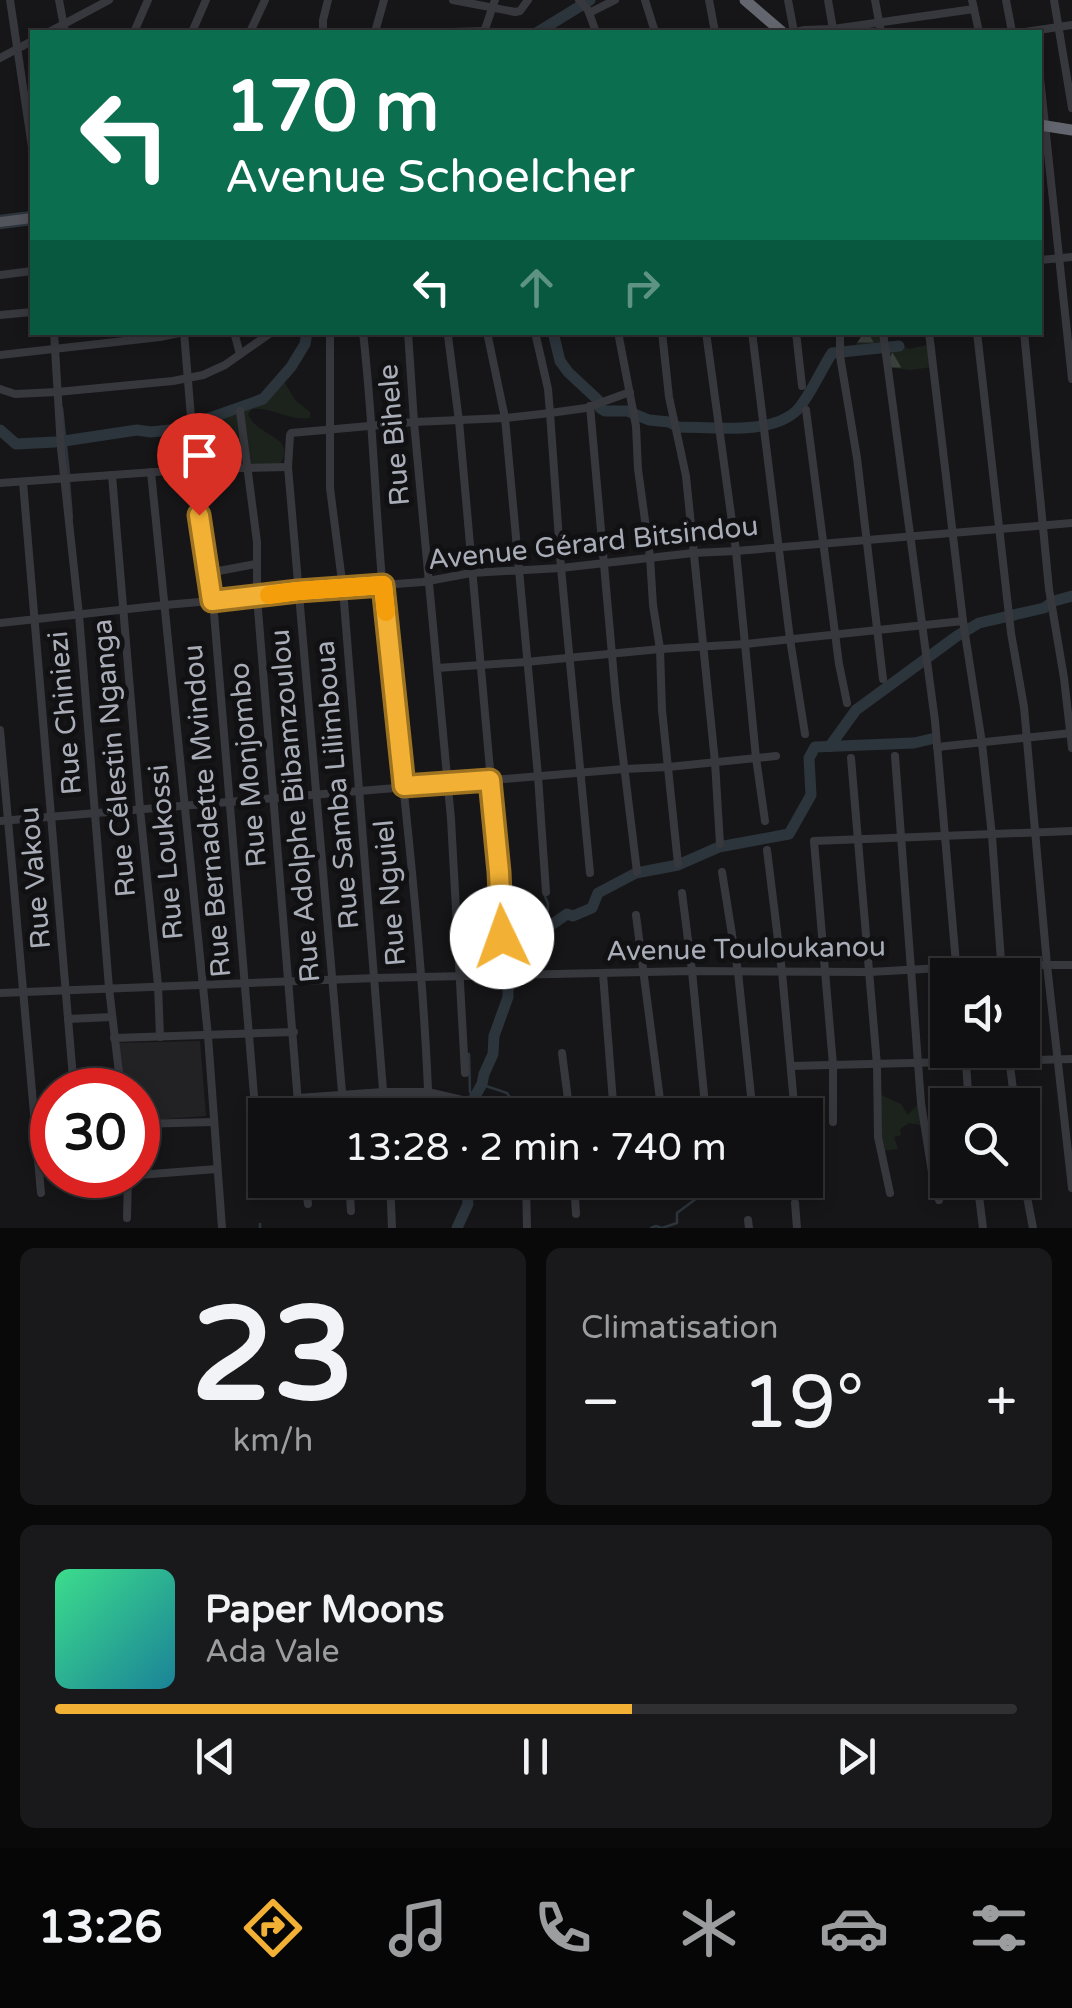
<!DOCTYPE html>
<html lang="fr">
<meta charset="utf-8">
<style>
body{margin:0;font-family:"Varela Round",sans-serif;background:#19191b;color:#f1f3f6;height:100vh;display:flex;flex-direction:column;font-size:38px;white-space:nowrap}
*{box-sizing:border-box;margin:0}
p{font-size:32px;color:#9c9d9f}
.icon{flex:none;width:55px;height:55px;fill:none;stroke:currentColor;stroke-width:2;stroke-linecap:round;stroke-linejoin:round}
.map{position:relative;height:1228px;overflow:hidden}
.panel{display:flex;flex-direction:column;gap:20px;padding:20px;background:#09090a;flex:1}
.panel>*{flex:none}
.top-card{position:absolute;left:30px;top:30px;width:1012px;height:305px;border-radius:0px;box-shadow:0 5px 15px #0003,0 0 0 2px #303032;background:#0b6e4f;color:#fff;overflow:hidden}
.buttons{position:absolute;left:930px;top:958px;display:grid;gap:20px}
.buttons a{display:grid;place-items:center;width:110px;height:110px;border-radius:0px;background:#101012;box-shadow:0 5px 15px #0003,0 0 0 2px #303032;font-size:50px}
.speed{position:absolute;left:30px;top:1068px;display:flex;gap:20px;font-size:50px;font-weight:700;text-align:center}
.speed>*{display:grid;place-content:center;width:130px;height:130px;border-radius:50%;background:#101012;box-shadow:0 5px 15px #0003,0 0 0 2px #303032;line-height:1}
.speed .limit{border:15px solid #d22;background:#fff;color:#111}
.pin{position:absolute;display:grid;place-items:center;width:85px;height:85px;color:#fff;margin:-102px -42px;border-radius:50% 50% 50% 0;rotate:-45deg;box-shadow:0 0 10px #0007}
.pin .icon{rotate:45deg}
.me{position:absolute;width:110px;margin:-55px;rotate:357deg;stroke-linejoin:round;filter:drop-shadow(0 0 8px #0008)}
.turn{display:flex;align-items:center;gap:35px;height:210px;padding:0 30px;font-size:45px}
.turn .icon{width:130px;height:130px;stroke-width:2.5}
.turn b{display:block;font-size:70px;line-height:85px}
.lanes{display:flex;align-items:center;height:95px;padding:0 30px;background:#0003;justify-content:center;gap:50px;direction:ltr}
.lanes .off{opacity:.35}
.big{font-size:75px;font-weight:600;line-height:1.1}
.panel .card{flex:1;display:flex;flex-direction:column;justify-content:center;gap:15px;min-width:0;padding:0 35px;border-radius:15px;background:#19191b}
.panel .dial{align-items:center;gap:0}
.dial b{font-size:130px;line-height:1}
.song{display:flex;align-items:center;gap:30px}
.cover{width:120px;height:120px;border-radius:15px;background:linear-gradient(135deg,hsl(150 70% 55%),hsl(190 70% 35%))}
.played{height:10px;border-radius:5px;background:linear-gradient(90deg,#f2b134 60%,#303032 60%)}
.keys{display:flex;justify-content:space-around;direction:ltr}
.heat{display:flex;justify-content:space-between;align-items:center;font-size:55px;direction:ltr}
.panel .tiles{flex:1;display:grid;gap:20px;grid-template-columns:1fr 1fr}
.card:last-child{grid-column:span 2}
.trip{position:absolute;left:248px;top:1098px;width:575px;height:100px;border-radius:0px;background:#101012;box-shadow:0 5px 15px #0003,0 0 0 2px #303032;font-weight:600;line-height:100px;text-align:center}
.tab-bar{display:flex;height:160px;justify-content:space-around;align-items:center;background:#060607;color:#9c9d9f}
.tab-bar .icon{width:70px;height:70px}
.tab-bar .current{color:#f2b134}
.tab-bar b{font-size:45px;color:#f1f3f6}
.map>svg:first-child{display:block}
</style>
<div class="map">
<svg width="1072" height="1228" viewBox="0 0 1072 1228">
<defs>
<pattern id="forest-firs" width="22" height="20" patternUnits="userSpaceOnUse" patternTransform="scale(2.5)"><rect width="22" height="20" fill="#1c231d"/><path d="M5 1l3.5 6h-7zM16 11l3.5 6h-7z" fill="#3a403c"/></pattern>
</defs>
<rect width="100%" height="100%" fill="#161618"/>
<polygon fill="#222225" points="200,1041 206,1116 138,1121 138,1090 120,1090 116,1043"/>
<g fill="#1c231d">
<path d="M285,383l10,17 15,12v6c-25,3 -35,-11 -58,-9l-4,5c9,25 55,21 28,56 -19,-2 -38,-3 -52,-15l5,-17 -7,-9 -12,-6 6,-6 50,-20 12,-13z"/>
<polygon points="879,1094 901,1104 908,1115 918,1104 920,1125 909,1123 900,1129 901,1135 894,1137 898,1149 882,1151"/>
</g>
<polygon fill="url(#forest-firs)" points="883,333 884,342 890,344 893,349 901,345 909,349 927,345 931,367 910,370 887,367 879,346 855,354 854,347 863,334"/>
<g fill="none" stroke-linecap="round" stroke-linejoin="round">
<g stroke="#2c353c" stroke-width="2.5">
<polyline points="0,216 32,212"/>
<polyline points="0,228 32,224"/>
<polyline points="62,408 69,474"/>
<polyline points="69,481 72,518"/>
<polyline points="543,891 548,904 547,928"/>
<polyline points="509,916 523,915 534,922 540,921 540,918 546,919"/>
<polyline points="469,1054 470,1092 473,1096"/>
<polyline points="474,1103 486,1108 505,1109 509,1096 507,1093 483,1085"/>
<polyline points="260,1228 260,1224"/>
<polyline points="651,1228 656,1226 662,1228 677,1223 677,1213 697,1198 693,1180"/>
</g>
<g stroke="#2c353c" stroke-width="11">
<polyline points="538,32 590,0"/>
<path d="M553,332l7,29 8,11 30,28 2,8 5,3h22l22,9 20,2 9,5c35,0 97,9 121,-19 13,-16 22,-38 33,-55l67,-7"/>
<polyline points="0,430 16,444 55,442"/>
<polyline points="64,441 137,430 151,432 179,429 263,399 291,367 305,344 307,332"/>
<polyline points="830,746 856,710 957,636 979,623 1044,608 1054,601 1072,596"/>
<polyline points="470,1115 474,1098 482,1084 484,1074 493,1054 494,1036 508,997 508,981 538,943 547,936 547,928 567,914 573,916 592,908 598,893 636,873 678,865 719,847 789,834 811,795 809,758 815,747 914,743 931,739"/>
<polyline points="457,1228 468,1204 466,1184 469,1180"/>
</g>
<g stroke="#37383d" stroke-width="8">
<polyline points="10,0 32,147"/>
<polyline points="59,0 65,32"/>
<polyline points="453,0 515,12 520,11 528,0"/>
<polyline points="579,0 588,10 596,32"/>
<polyline points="645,0 655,32"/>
<polyline points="709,0 715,32"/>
<polyline points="788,0 794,32"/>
<polyline points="828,0 833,29"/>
<polyline points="875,0 881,32"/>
<polyline points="972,0 979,32"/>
<polyline points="1006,0 1012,32"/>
<polyline points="1054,0 1072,108"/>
<polyline points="589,13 615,0"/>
<polyline points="49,32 109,0"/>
<polyline points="134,32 148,0"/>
<polyline points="192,32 206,0"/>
<polyline points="250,32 265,0"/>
<polyline points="323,32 323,20 328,0"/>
<polyline points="375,32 384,0"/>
<polyline points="452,32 484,31"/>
<polyline points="484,32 495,0"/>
<polyline points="795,32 805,30 833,29 974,9"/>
<polyline points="1025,32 1072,25"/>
<polyline points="0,58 32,41"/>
<polyline points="1040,78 1072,379"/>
<polyline points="1040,260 1072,257"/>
<polyline points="0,275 32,271"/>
<polyline points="0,315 32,312"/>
<polyline points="54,332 61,448 79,615 109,988 121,1090"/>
<polyline points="184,332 199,515 213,601 260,1168"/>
<polyline points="234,332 240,354"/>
<polyline points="330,332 330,488 343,589 385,1115"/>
<path d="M363,332c10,86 12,173 20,259 17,174 40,349 46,524"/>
<polyline points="408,332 414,422 451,819 465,1073"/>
<polyline points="451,332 448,336 459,421 499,871 502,937 499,977"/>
<polyline points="487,332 505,418 538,776 546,892"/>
<polyline points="535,332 548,389 550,413 561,568 590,873"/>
<polyline points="618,332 636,426 638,469 650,557 653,605 660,649 662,710 678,864"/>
<polyline points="662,332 669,397 686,476 715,762 720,844"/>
<polyline points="706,332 736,551 756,758 765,821"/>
<polyline points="752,332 790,639 805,734"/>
<polyline points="796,332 802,386"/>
<polyline points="840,332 840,356 857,458 883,679"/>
<polyline points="883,332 935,721 957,975"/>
<polyline points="929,332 963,621 982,743 992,836 1002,975"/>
<polyline points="977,332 1011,633 1024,707 1047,965 1072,1188"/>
<polyline points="1024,332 1049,589 1064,678 1072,748"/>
<polyline points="0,355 160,337 184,332"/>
<polyline points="0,389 15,394 57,392 173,381 203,375 225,365 272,332"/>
<polyline points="590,406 616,700 637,872"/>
<polyline points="806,410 839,664 847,703"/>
<polyline points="240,411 257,542 257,597 299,1115"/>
<polyline points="151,472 208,1036 222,1228"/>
<polyline points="112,475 140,809 158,985 160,1037"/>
<polyline points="23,482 74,1090"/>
<polyline points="0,483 197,469 288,467"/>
<polyline points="208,573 256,564"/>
<polyline points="0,623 165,605 257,597 298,591 423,582 471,573 561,568 693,553 736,551 1072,523"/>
<polyline points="437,668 526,662 660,649 746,644 963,621"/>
<polyline points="0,730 41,1193"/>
<polyline points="937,747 1072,733"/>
<polyline points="895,756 921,1103 932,1172 939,1200"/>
<polyline points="851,758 877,1065 878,1137 890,1193"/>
<polyline points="0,821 624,769 668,767 776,756"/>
<polyline points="767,850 782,972 795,1115"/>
<polyline points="722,872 738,972 753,1115"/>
<polyline points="682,893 692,971 706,1115"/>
<polyline points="636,915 662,1115"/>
<polyline points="603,974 614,1115"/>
<polyline points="0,993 376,978 692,971 869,972 997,965 1072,965"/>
<polyline points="68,1019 112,1017"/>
<polyline points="114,1038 294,1032"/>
<polyline points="965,1050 969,1105"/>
<polyline points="1008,1050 1015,1105"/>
<polyline points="562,1053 570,1115"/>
<polyline points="791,1066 1072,1059"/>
<polyline points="298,1098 383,1092 428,1092 462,1100"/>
<polyline points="344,1115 288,467 290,435 291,433 414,422 505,418 550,413 586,408 630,392"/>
<polyline points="765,1115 795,1114"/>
<polyline points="833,1122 833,1065 814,841 1072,831"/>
<polyline points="138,1124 213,1122"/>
<polyline points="1022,1171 1033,1228"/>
<polyline points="81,1175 81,1183"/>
<polyline points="138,1175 217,1169"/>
<polyline points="305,1180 308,1204"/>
<polyline points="349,1180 351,1211"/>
<polyline points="390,1180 392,1228"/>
<polyline points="526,1180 527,1228"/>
<polyline points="574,1180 576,1214"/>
<polyline points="668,1180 668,1185"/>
<polyline points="756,1180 756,1181"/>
<polyline points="977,1180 983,1228"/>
<polyline points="795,1183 795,1180"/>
<polyline points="795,1203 797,1228"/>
<polyline points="127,1218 128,1175"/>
<polyline points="748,1220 749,1228"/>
</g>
<polyline stroke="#53555c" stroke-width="10" points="0,222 32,218"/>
<g stroke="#63666e" stroke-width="11">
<polyline points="745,0 782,32"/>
<polyline points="1040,125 1072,130"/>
</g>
</g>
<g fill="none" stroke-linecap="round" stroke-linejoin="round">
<g stroke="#9d7322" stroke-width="25">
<polyline id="route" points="199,515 212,601 298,591 383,585 404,786 490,780 499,872 502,937"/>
</g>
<use href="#route" stroke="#f2b134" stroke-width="18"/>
<polyline stroke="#f59e0b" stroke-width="18" points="269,595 298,591 383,585 386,612"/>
</g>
<g text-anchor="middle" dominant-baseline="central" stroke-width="10" stroke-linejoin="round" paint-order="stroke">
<g font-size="28" fill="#a8adb8" stroke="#111113">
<text transform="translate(394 435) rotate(-95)">Rue Bihele</text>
<text transform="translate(593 543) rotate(-6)">Avenue Gérard Bitsindou</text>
<text transform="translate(65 713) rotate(-95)">Rue Chiniezi</text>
<text transform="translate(114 758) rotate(-95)">Rue Célestin Nganga</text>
<text transform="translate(248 765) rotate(-95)">Rue Monjombo</text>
<text transform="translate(337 785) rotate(-95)">Rue Samba Lilimboua</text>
<text transform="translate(295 806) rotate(-95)">Rue Adolphe Bibamzoulou</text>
<text transform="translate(207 811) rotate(-95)">Rue Bernadette Mvindou</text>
<text transform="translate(166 852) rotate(-95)">Rue Loukossi</text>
<text transform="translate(35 878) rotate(-95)">Rue Vakou</text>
<text transform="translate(390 893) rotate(-95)">Rue Nguiel</text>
<text transform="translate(746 949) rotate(-1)">Avenue Touloukanou</text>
</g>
</g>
</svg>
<div class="buttons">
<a><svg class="icon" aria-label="sound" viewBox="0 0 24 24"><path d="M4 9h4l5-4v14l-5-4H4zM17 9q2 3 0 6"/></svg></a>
<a><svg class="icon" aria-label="search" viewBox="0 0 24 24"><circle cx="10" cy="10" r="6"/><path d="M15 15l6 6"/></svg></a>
</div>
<div class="speed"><div class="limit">30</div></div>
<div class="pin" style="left:199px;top:515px;background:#d93025"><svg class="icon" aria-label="arrive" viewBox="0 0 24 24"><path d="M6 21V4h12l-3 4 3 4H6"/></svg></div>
<svg class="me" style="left:502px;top:937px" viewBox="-20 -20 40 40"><circle r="19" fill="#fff"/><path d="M0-13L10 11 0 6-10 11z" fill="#f2b134"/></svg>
<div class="trip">13:28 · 2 min · 740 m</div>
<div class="top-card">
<div class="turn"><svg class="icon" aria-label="left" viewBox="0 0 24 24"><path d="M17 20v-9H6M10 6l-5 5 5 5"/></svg><div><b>170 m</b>Avenue Schoelcher</div></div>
<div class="lanes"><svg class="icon" aria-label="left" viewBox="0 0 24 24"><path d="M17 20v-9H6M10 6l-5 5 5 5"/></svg><svg class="icon off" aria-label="ahead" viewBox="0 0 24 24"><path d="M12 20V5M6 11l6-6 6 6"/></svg><svg class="icon off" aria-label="right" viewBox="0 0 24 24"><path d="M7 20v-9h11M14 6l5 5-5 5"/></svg></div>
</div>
</div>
<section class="panel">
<div class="tiles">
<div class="card dial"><b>23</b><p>km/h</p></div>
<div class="card"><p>Climatisation</p>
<div class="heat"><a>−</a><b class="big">19°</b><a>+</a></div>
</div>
<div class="card">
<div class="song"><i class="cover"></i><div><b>Paper Moons</b><p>Ada Vale</p></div></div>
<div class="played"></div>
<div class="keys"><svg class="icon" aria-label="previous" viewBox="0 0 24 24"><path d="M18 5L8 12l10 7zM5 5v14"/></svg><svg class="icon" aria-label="pause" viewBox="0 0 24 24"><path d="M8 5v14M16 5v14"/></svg><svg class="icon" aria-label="next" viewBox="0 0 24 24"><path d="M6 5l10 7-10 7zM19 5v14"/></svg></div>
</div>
</div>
</section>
<nav class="tab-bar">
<b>13:26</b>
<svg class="icon current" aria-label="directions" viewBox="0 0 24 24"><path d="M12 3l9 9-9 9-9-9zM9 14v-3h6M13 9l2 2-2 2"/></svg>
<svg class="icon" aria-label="music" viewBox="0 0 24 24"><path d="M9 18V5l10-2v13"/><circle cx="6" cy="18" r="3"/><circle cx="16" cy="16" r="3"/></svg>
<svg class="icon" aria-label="phone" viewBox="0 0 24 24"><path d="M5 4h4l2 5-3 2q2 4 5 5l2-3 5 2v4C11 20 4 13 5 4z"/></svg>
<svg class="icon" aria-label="climate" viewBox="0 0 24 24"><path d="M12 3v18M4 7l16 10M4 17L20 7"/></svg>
<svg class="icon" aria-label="car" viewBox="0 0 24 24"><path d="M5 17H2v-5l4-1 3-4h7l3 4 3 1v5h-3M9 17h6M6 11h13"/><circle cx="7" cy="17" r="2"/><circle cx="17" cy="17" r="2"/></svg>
<svg class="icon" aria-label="filters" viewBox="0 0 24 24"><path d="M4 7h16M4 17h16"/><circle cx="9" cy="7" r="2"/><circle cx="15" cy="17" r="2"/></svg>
</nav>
